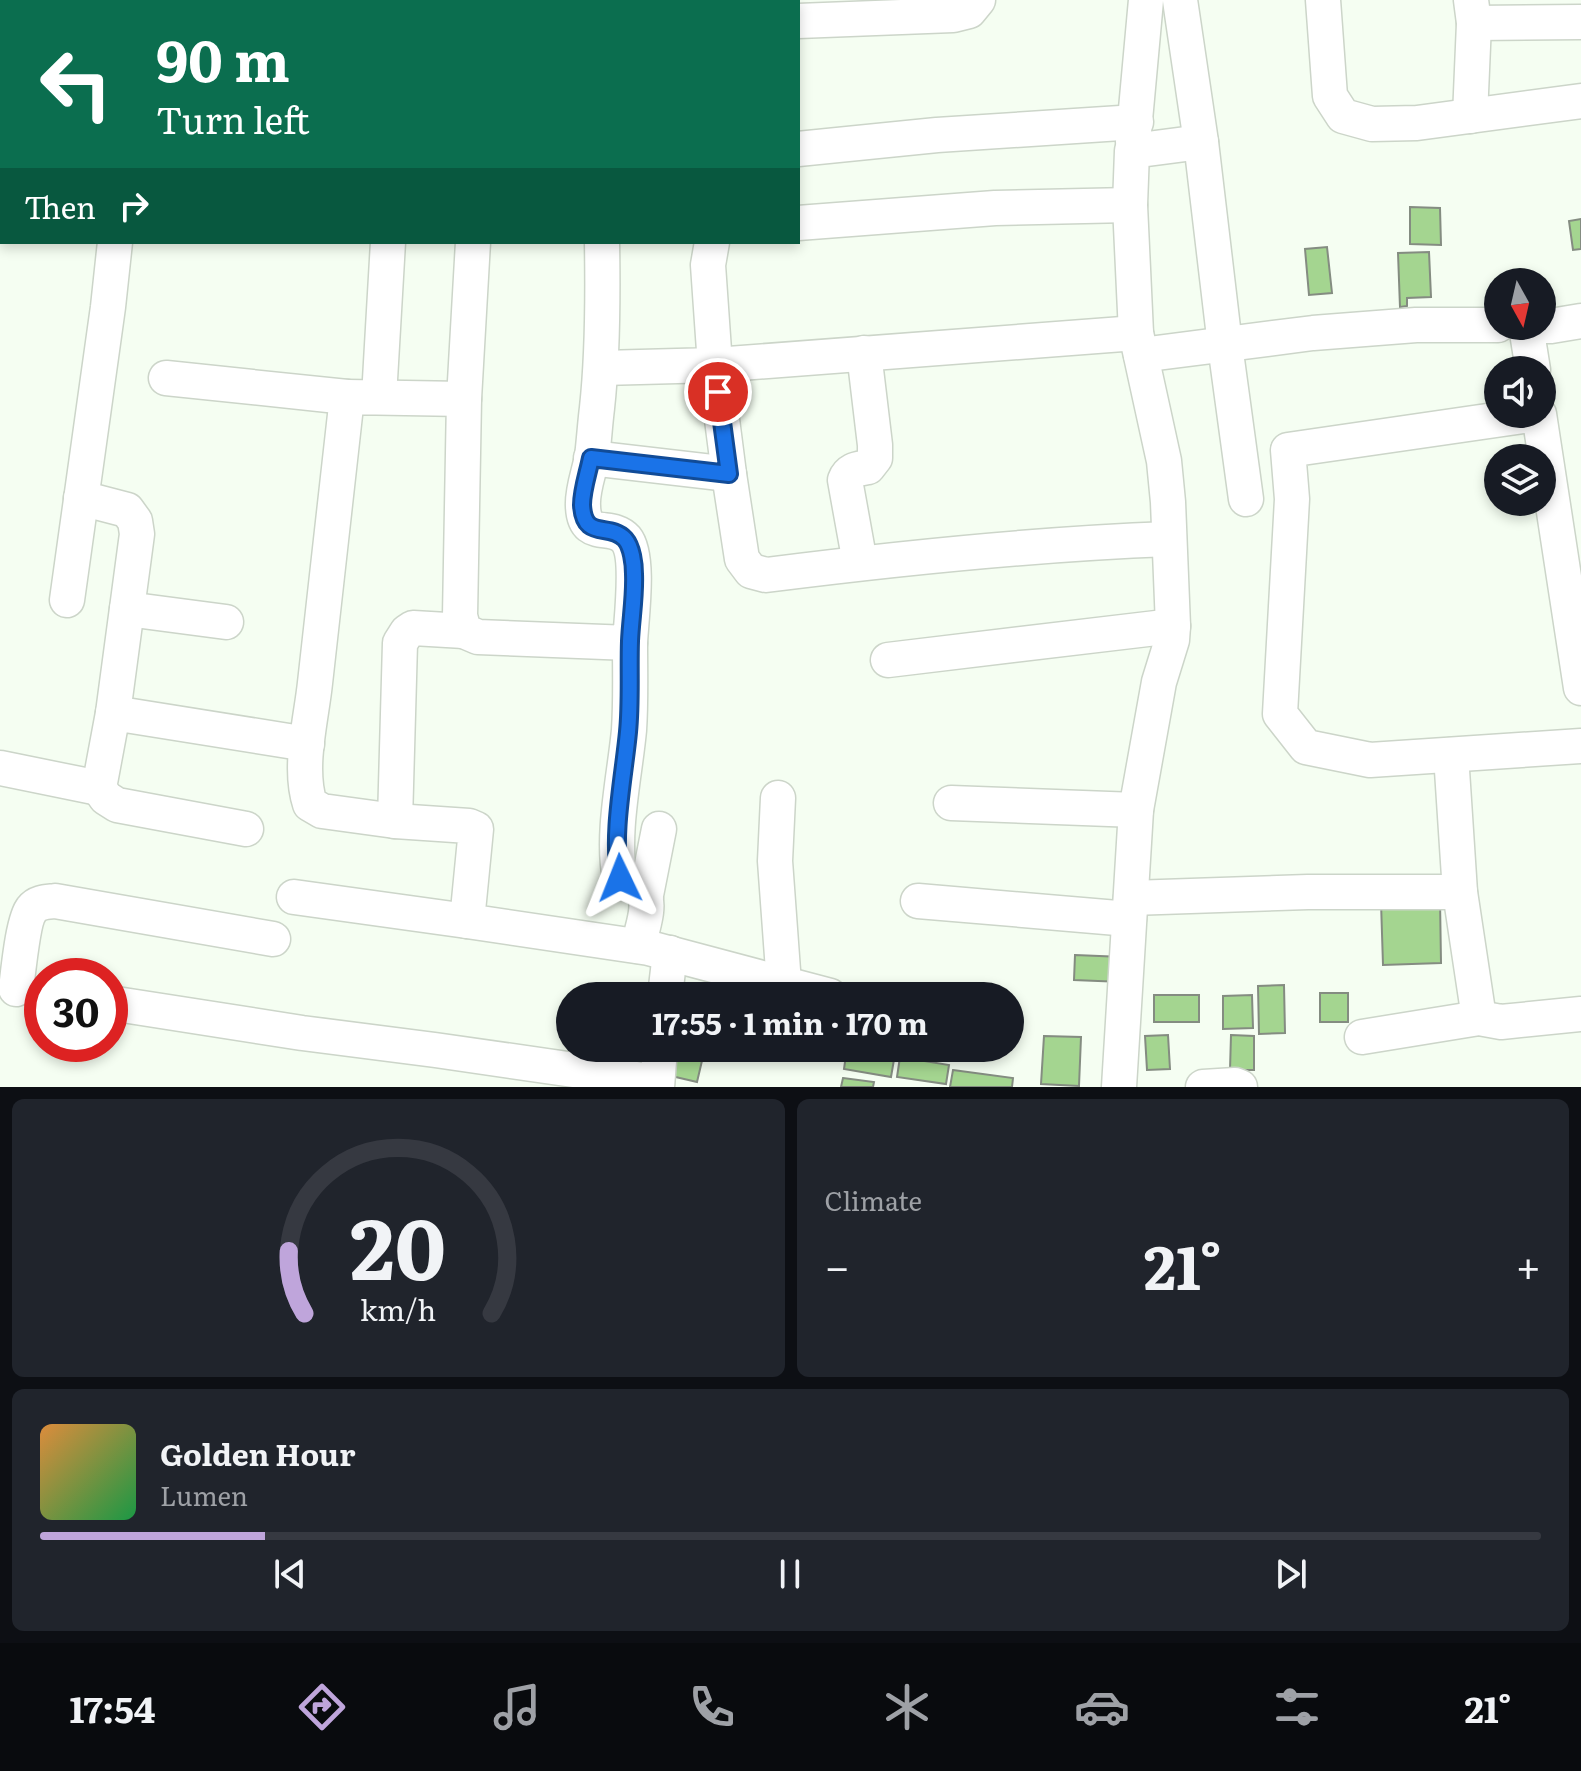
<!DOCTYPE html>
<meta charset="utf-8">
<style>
body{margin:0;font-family:Literata,serif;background:#20242c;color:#f1f3f6;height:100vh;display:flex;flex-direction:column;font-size:30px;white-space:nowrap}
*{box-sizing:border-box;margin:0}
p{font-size:26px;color:#9ea1a6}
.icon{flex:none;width:44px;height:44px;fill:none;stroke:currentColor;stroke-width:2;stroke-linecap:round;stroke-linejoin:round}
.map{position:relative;height:1087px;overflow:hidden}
.panel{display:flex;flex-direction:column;gap:12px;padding:12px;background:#0d0f14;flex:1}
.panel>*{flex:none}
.banner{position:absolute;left:0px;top:0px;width:800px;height:244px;box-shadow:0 4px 12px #0003;background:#0b6e4f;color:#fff;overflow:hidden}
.needle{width:52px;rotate:172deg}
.tools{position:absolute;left:1484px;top:268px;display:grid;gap:16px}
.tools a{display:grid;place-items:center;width:72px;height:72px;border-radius:50%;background:#171b24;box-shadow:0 4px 12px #0003;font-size:40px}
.speed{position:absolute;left:24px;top:958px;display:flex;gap:16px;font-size:40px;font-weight:700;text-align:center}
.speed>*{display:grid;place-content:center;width:104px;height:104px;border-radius:50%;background:#171b24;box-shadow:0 4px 12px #0003;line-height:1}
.speed .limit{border:12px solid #d22;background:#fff;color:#111}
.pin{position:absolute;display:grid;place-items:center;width:68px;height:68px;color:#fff;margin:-34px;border:4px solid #fff;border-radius:50%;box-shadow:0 2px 8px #0007}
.me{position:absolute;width:88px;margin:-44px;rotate:358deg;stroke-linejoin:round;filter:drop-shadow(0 0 6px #0008)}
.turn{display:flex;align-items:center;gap:28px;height:168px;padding:0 24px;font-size:36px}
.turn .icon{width:104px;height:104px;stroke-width:2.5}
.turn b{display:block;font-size:56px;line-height:68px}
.then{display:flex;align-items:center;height:76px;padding:0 24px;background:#0003;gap:16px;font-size:30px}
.big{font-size:60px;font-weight:700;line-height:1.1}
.panel .card{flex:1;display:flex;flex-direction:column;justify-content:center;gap:12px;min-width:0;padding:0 28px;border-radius:12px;background:#20242c}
.panel .dial{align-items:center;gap:0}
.dial svg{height:208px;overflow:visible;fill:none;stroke:#363941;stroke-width:7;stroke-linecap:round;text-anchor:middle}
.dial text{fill:#f1f3f6;stroke:none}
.song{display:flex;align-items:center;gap:24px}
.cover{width:96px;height:96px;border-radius:12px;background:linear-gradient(135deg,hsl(30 70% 55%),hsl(140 70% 35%))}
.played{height:8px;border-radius:4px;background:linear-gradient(90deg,#bfa5db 15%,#363941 15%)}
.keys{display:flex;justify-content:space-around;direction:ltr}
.heat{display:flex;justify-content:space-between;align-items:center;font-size:44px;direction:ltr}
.panel .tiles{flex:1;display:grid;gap:12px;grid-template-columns:1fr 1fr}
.card:last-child{grid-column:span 2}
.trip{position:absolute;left:556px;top:982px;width:468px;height:80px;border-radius:40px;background:#171b24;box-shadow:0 4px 12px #0003;font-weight:700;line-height:80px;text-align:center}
.tabs{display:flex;height:128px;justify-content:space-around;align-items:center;background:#090b0e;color:#9ea1a6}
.tabs .icon{width:56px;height:56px}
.tabs .active{color:#bfa5db}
.tabs b{font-size:36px;color:#f1f3f6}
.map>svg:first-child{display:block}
</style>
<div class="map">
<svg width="1581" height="1087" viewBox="0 0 1581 1087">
<rect width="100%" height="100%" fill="#f5fef2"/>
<g fill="#a4d590" stroke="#848c81" stroke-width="2">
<polygon points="1410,207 1440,208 1441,245 1410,244"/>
<polygon points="1581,219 1581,249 1573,250 1569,221"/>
<polygon points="1327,247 1332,293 1309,295 1305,249"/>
<polygon points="1429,252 1431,297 1407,298 1407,306 1400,307 1398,253"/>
<polygon points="1440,900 1441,963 1383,965 1381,902"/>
<polygon points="1075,955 1123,957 1122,982 1074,980"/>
<polygon points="1284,985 1285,1033 1259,1034 1258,986"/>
<rect x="1320" y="993" width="28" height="29"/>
<rect x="1154" y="995" width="45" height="27"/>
<polygon points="1252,995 1253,1028 1223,1029 1223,996"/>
<polygon points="1168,1035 1170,1069 1147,1070 1145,1036"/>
<polygon points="1231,1035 1254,1036 1254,1070 1230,1070"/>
<polygon points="1044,1036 1081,1037 1079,1086 1041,1084"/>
<polygon points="619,1048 648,1048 642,1070 615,1063"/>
<polygon points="674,1048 705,1048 697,1082 667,1075"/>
<polygon points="847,1048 896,1048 891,1077 844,1069"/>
<polygon points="900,1057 949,1065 946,1084 897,1077"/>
<polygon points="953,1070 1013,1078 1012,1087 950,1087"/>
<polygon points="843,1078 874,1082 873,1087 841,1087"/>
</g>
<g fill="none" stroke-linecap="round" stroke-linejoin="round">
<g stroke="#ccd5c9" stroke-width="37">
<g id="minor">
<polyline points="777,0 777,2"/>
<polyline points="1323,0 1330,96 1343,116 1372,124 1417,123 1581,101"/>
<polyline points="146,2 146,0"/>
<polyline points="238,2 238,0"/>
<polyline points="351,2 351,0"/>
<polyline points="646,2 646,0"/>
<polyline points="798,21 953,15 969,11 978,0"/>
<polyline points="1474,23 1581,22"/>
<polyline points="1470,116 1474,23 1471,0"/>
<polyline points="1133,142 1146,0"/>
<polyline points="1201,142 1225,345 1246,499"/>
<polyline points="798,149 937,135 1136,122"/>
<polyline points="0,193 1,189"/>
<polyline points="798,223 995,208 1130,205"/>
<path d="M602,242c1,56 1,111 -5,166 -2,16 -3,33 -5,49 -3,16 -10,33 -9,49 1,36 28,16 43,33 14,17 5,81 4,104l-152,-6 -14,-6 -4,-15 4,-217 -117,-2c-11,95 -21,191 -32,286 -4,38 -17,85 -5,121l12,7 73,10 74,5 7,3 -9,92 182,27 181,48"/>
<polyline points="1526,326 1533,370"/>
<polyline points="1539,326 1551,326 1581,321"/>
<path d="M1136,333l-421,32 14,109 13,85 9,12 15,4c134,-17 268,-31 403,-36"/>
<polyline points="1141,355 1313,333 1416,325 1498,325"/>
<polyline points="602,368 715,365 708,265 712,242"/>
<polyline points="166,378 347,397"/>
<polyline points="379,397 388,242"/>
<polyline points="464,399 473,242"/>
<polyline points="1536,414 1288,450 1292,499 1280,714 1306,747 1370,760 1581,746"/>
<polyline points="1539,414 1581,688"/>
<polyline points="591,458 729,474"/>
<polyline points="81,498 127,510 135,521 137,534 113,713"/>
<path d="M860,563l-15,-83c4,-11 13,-11 23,-13l7,-9v-13l-11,-92"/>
<polyline points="67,600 108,307 115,242"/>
<polyline points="127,609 226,622"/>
<path d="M630,643c0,28 1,58 -1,87 -4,44 -18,105 -9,148 7,5 18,8 23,15 9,10 -2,40 -5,53"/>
<polyline points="888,660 1173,626"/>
<polyline points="1451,755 1460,892 1479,1018"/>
<polyline points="0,768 99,788"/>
<polyline points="778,798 775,861 784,984"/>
<polyline points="951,803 1136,810"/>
<polyline points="395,821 400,643 407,632 413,628 464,631"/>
<polyline points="246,829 117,805 106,798 99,788 113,713 307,744"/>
<polyline points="646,895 659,829"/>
<polyline points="294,897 467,921"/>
<polyline points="1131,898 1308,892 1460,892"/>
<polyline points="918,901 1129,919"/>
<path d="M16,989c2,-15 7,-70 16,-80 5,-7 15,-7 23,-8l218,38"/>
<polyline points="665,996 670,953"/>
<polyline points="110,1003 302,1033 435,1050 657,1082"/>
<polyline points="1362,1037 1479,1018 1501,1022 1581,1014"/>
<polyline points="657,1087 660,1048"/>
<polyline points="1119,1087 1136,810 1159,682 1172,640 1173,626 1168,502 1164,461 1136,333 1130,205 1132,151 1201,142 1180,0"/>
<polyline points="1203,1087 1235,1085 1240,1087"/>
</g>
</g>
<use href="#minor" stroke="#fff" stroke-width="34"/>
</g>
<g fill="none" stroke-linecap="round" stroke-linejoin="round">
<g stroke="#114b97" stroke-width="20">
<path id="route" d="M620,878c-9,-41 4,-103 8,-146 3,-30 1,-61 2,-91 1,-22 5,-45 4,-67 0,-10 -2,-27 -9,-35 -16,-17 -41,2 -43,-34 0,-15 6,-32 9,-47l138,16 -11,-82"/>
</g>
<use href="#route" stroke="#1a73e8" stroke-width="14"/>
</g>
</svg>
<div class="tools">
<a><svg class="needle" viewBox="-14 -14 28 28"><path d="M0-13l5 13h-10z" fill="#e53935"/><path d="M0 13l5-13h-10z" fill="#9ea1a6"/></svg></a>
<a><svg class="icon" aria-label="sound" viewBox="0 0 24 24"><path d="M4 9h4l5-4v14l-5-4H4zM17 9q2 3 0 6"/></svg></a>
<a><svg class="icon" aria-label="layers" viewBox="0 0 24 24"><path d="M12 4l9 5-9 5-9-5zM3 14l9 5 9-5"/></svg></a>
</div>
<div class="speed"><div class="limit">30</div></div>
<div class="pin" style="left:718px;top:392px;background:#d93025"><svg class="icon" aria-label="arrive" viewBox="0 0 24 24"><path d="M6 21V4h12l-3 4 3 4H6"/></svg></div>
<svg class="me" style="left:620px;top:878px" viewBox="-20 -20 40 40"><path d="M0-17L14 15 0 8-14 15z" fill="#1a73e8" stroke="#fff" stroke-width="4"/></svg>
<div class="trip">17:55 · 1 min · 170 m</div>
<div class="banner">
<div class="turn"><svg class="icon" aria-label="left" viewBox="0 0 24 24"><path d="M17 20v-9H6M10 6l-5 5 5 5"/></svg><div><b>90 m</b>Turn left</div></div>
<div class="then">Then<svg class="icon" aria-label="right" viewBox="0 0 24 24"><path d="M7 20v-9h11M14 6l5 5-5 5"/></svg></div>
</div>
</div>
<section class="panel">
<div class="tiles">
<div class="card dial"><svg viewBox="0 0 100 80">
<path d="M14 69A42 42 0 1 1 86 69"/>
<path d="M14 69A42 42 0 0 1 8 45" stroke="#bfa5db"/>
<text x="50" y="56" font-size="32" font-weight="700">20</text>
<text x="50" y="72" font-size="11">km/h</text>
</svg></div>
<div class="card"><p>Climate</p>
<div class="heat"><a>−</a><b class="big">21°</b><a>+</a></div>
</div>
<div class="card">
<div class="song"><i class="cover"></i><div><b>Golden Hour</b><p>Lumen</p></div></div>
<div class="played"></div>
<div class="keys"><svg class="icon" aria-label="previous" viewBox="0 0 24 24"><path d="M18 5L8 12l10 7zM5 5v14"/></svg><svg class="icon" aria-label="pause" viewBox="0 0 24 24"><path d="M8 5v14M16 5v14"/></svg><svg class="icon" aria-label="next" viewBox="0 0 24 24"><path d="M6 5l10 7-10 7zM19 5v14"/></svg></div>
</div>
</div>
</section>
<nav class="tabs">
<b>17:54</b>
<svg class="icon active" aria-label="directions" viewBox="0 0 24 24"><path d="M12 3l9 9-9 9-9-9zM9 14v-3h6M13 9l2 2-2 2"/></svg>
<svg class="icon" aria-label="music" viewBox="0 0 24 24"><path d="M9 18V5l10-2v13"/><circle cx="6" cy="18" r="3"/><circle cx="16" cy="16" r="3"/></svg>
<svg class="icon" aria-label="phone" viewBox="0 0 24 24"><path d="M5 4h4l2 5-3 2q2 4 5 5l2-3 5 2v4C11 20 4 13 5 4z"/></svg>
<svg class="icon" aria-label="climate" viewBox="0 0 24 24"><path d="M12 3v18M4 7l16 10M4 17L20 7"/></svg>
<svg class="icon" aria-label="car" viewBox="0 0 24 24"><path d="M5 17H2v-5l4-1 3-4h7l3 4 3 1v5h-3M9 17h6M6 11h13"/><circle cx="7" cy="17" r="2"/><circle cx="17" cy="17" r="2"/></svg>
<svg class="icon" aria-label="filters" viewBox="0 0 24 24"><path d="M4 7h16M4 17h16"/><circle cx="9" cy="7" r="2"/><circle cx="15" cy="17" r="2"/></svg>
<b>21°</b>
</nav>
